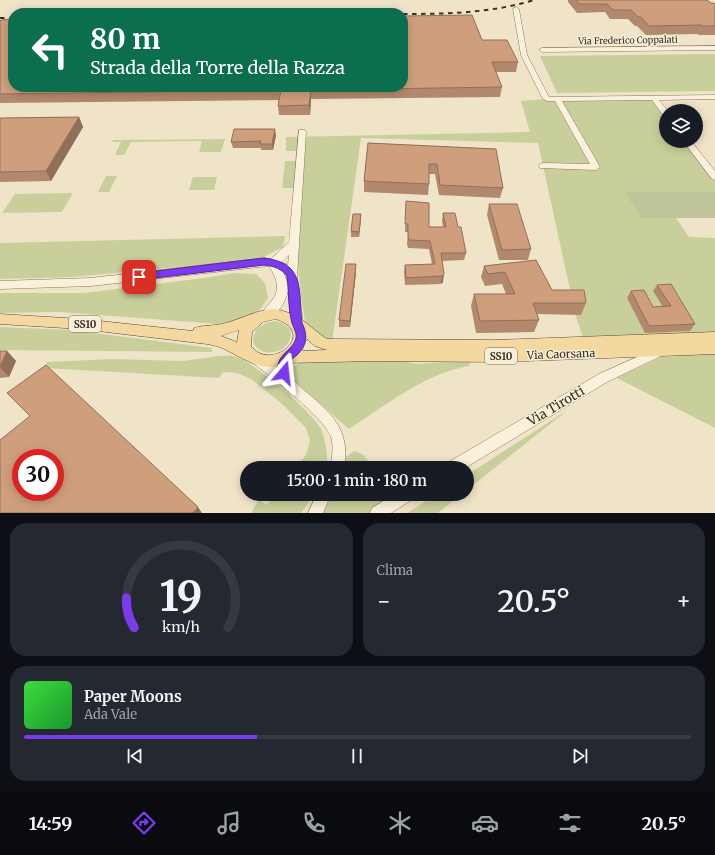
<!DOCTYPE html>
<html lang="it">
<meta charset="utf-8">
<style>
body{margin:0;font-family:Merriweather,serif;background:#242831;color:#f1f3f6;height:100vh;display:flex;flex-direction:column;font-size:15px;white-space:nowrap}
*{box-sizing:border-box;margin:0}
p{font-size:13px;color:#9ea1a6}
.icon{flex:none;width:22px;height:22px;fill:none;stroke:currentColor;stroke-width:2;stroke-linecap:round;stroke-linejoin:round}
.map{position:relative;height:513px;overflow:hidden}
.panel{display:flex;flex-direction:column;gap:10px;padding:10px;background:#0d0f14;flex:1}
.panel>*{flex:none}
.top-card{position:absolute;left:8px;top:8px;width:400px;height:84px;border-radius:16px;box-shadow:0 2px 10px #0003;background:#0b6e4f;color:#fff;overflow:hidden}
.controls{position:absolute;left:659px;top:104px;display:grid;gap:8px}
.controls a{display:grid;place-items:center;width:44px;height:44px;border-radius:50%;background:#171b24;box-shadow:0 2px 10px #0003;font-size:20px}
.speed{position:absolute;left:12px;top:449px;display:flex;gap:8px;font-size:20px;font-weight:700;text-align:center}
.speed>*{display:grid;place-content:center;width:52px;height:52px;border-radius:50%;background:#171b24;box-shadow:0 2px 10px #0003;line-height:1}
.speed .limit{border:6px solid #d22;background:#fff;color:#111}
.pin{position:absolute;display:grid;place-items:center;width:34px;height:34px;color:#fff;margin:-17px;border-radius:8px;box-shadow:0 2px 6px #0006}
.me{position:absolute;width:44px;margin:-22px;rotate:17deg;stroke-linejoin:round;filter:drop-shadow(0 0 3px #0008)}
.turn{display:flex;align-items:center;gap:14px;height:84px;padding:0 16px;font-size:18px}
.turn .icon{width:52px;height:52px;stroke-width:2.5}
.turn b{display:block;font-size:28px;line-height:34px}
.big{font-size:30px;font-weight:600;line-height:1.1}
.panel .card{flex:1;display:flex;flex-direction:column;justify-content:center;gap:6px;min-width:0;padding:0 14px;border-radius:16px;background:#242831}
.panel .dial{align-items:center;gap:0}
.dial svg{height:104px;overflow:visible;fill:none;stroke:#363941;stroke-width:7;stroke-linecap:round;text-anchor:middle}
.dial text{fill:#f1f3f6;stroke:none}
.song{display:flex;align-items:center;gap:12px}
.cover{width:48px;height:48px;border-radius:6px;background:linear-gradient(135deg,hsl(120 70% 55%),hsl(130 70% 35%))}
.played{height:4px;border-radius:2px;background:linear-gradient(90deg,#7c3aed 35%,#363941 35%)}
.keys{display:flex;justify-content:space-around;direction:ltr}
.heat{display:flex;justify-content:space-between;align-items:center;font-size:22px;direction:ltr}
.panel .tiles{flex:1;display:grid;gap:10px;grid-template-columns:1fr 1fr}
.card:last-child{grid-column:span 2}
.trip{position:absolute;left:240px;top:461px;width:234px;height:40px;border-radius:20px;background:#171b24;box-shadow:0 2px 10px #0003;font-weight:600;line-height:40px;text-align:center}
.menu{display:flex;height:64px;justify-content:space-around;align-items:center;background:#090b0e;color:#9ea1a6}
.menu .icon{width:28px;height:28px}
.menu .on{color:#7c3aed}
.menu b{font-size:18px;color:#f1f3f6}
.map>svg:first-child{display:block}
</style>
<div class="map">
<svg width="715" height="513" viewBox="0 0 715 513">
<rect width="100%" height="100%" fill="#f0e4c8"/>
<g fill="#c9cf9b">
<polygon points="715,54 715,91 557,93 540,56"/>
<polygon points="652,98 666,117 666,141 685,141 715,181 715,192 626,192 641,218 676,218 689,237 715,238 715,335 584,340 576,317 538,143 361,138 332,343 329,345 305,322 301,296 295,232 298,188 282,188 285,161 300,161 300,151 286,151 286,137 530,132 521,101 547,99"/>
<polygon points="225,139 221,152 199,152 202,141 131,142 124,155 115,155 121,142 112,142 113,140"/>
<polygon points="106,176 117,176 109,192 98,192"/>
<polygon points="193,177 217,177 214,190 189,190"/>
<polygon points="73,193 62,212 2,213 15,194"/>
<polygon points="285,236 283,247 260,259 73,277 0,279 0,243"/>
<polygon points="235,273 256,274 265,283 268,298 259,311 244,318 218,324 59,312 0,313 0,293 84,293 204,278"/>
<path d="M276,321l6,2 8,6c6,22 -28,33 -37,13 0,-14 10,-20 23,-21z"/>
<polygon points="0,327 70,330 212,348 212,352 0,350"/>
<polygon points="715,353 715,428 617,378 661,357"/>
<path d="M218,356c5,0 14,-1 19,1 19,7 70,51 82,69 6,7 10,34 7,42h-30l10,-13 4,-14 -4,-13 -25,-25 -30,-24 -14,-6 -14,-1 -4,6 -175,-10 3,-6 65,-3 72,2z"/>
<path d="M399,360l16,4 57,-4 -3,6c-45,8 -83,39 -120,63l-54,-47 -5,-13 12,-8z"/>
<polygon points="569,409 467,490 467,475"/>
<polygon points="354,451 362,454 375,468 342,468 346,457"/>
<polygon points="276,494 315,494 301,513 252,513 252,511 259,500 267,505"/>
<polygon points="331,494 402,494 372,513 323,513"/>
<polygon points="437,494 462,494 438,513 407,513"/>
</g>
<polygon fill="#bfc49a" points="625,192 715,192 715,218 641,218"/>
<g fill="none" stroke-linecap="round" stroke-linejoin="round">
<g stroke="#8d765c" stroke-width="1">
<g id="minor">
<polygon points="516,7 519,9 527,55 549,97 715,95 715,99 659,100 668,111 666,111 666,115 663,115 652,100 562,101 600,167 596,170 540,168 539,166 540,164 543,163 590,164 555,101 547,101 543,99 521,55 513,9"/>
<polygon points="715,46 715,50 542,52 539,50 542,48"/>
<path d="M299,130h6l1,2 -9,144 6,47 -2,3 -4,2 -4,-2 -2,-3 -4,-47 -4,-4c3,6 5,12 5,18 -1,10 -13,32 -25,28l-2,-3c8,-15 21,-18 14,-38 -2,-4 -3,-8 -7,-11l-177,20 -91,3v-8l91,-3 173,-20 7,1 18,-17zM289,255l-1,10 -7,-3z"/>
<polygon points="683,141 691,141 715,171 715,180 712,179"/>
<polygon points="659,347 663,349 665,352 663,355 607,382 465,468 445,468 447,463 599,374"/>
<path d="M287,352l4,1c4,9 -4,20 5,30 4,4 9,8 14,12 25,22 40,37 34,73h-14c2,-10 4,-21 1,-31 -6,-19 -61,-61 -78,-74l-2,-4 2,-4c9,-3 19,9 26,14l4,-16z"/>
<polygon points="317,494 331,494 323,513 308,513"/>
<polygon points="395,494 415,494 413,499 391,513 370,513 372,508"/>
</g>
</g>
<g stroke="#5b4430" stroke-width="1">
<path id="major" d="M276,309l20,6 29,23 4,1 167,1 219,-8v22l-217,8 -124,-1 -87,2c-23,12 -45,-6 -65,-15 -4,-2 -10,-3 -15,-4l-126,-15 -81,-5v-10l81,5 112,12 1,-3c9,-3 19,-2 28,-4 18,-4 35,-15 54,-15zM276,319c43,14 -5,54 -25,27l1,-14 11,-10zM239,330l-2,12 -16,-6zM307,339l8,7 12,4 -25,1z"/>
</g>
<use href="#minor" fill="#faf1dc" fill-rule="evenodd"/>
<use href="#major" fill="#f3d9a0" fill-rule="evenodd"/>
<g stroke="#3d2e20" stroke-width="2" stroke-dasharray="4.5 4.5" stroke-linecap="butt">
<path d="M403,14c45,0 88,-1 131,-14"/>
<polyline points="0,18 13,18"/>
</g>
</g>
<g fill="#b2896c">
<polygon points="568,0 707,0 711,3 715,4 715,35 699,35 697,34 646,35 637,26 635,26 628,19 610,19 605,12 577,13 568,2"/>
<polygon points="0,21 482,40 518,62 516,72 496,72 502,87 500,97 311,99 310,115 279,115 278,106 279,100 0,103"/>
<polygon points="79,117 83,127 51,181 0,182 0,118"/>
<polygon points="276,135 273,150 261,150 261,148 233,148 231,142"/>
<polygon points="368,143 496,149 503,188 500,198 439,195 435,174 429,174 429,184 428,195 364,192 364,181"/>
<polygon points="406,201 429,227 443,227 442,221 443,213 458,227 466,253 464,260 442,261 443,282 441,284 405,285 404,272 405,265 432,264 429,249 408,248 407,244 408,232 405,232"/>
<polygon points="489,204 531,249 528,260 499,260 487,215"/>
<polygon points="361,214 359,237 351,237 351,231"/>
<polygon points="536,260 552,290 586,303 581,315 537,314 539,320 534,332 476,333 471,306 474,294 506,294 502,284 485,286 481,277 484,266"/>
<polygon points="356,272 350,327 339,327 339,320"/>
<polygon points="657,285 695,324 690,331 645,333 627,298 631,291 653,307 663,307 653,291"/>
<polygon points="0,351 7,351 16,361 9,377 0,378"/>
</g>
<g fill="#916f58">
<polygon points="311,90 311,99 310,115 309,105"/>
<polygon points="79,117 83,127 51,181 46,171"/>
<polygon points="275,129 276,135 273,150 272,144"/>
<polygon points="361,214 361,220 359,237 359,232"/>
<polygon points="356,264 356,272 350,327 350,321"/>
<polygon points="444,274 443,282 441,284 442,276"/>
<polygon points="7,351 16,361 9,377 0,367"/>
<polygon points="198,507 202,513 193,513"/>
</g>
<g fill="#cf9f7d" stroke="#916f58" fill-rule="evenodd">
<polygon points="576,0 707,0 711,3 714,3 715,4 715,26 703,26 701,25 649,26 641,17 638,17 631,10 613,10 607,4 579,4"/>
<polygon points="472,15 482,40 507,40 518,62 492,62 502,87 311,90 309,105 278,106 281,90 0,94 0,21 1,20 13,19 13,87 403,87 403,16"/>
<polygon points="79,117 46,171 0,172 0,118"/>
<polygon points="234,129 275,129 272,144 260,144 261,141 231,142"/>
<polygon points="368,143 496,149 503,188 440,185 437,164 429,164 429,184 364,181"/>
<polygon points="406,201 429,203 429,227 446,227 443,213 455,213 458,227 461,227 466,253 441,253 444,274 442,276 406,278 405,265 435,264 430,241 409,240 408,236 408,224 405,224"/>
<polygon points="489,204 517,204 531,249 502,250"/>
<polygon points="353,214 361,214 359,232 351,231"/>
<polygon points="536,260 552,290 584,290 586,303 533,303 539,320 480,321 474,294 515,294 505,272 488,274 484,266"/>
<polygon points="346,264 356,264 350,321 339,320"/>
<polygon points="671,284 695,324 649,326 631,291 644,290 653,307 671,306 657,285"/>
<polygon points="0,351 7,351 0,367"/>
<path d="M46,365l152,142 -5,6h-193v-73l30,-24 -23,-23zM21,458h34v34h-34z"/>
</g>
<path fill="#7c3aed" stroke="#51269a" d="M264,258c42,5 34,32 38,65 6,12 5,22 -5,32 -2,2 -5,3 -6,6 -3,5 -1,10 -3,15l-4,1 -4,-1c-9,-20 13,-24 16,-38 1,-5 -2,-9 -4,-15 -4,-14 -3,-32 -5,-47 -5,-7 -13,-10 -23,-11l-125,15 -5,-3 5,-4z"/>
<g text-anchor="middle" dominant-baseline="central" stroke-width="3" stroke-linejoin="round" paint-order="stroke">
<g font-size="9" fill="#3d2e20" stroke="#f7eed8">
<text transform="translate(628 40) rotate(-1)">Via Frederico Coppalati</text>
</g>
<g fill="#f7eed8" stroke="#756857" stroke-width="1">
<rect x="69" y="316" width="32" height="16" rx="3"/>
<rect x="485" y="348" width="32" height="16" rx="3"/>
</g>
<g font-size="10" font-weight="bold" fill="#3d2e20">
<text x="85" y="324">SS10</text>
<text x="501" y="356">SS10</text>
</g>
<g font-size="11" fill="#3d2e20" stroke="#f7eed8">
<text transform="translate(561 354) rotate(-2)">Via Caorsana</text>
</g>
<g font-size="13" fill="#3d2e20" stroke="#f7eed8">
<text transform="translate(556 406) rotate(-31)">Via Tirotti</text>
</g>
</g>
</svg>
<div class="controls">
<a><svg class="icon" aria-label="layers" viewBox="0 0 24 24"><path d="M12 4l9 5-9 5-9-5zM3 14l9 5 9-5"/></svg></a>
</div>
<div class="speed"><div class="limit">30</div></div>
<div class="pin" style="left:139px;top:277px;background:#d93025"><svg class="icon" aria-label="arrive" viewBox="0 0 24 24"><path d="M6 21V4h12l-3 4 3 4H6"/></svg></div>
<svg class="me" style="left:284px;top:373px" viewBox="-20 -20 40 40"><path d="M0-17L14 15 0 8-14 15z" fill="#7c3aed" stroke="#fff" stroke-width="4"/></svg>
<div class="trip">15:00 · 1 min · 180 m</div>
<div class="top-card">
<div class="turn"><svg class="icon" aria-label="left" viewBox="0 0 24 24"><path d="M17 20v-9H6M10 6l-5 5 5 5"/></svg><div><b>80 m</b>Strada della Torre della Razza</div></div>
</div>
</div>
<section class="panel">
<div class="tiles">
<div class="card dial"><svg viewBox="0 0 100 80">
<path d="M14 69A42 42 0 1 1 86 69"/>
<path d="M14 69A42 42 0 0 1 8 46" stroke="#7c3aed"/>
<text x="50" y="56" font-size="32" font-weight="700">19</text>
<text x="50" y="72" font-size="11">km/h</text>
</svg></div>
<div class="card"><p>Clima</p>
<div class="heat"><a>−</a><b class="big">20.5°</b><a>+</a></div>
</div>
<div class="card">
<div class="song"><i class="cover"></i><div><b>Paper Moons</b><p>Ada Vale</p></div></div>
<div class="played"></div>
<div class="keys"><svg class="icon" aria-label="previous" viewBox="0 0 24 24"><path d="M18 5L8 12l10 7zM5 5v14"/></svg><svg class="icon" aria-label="pause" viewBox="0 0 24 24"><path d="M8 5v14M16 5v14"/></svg><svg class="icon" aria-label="next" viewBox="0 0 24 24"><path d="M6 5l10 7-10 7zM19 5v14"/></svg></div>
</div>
</div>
</section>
<nav class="menu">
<b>14:59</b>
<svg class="icon on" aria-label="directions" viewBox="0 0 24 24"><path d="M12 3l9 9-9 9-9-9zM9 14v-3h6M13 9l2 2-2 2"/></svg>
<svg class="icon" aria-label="music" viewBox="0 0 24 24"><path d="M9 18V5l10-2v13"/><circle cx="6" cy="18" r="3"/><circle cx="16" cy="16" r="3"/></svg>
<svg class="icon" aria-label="phone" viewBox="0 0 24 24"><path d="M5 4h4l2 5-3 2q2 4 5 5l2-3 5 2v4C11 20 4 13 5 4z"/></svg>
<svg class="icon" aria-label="climate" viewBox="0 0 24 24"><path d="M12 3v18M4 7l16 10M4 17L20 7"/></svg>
<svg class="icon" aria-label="car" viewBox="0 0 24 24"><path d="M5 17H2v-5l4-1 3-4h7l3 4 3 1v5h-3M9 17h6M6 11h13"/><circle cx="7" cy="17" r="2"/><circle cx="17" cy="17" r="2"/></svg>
<svg class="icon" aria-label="filters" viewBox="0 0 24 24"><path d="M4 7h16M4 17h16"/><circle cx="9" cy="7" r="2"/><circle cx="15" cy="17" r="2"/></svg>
<b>20.5°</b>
</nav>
